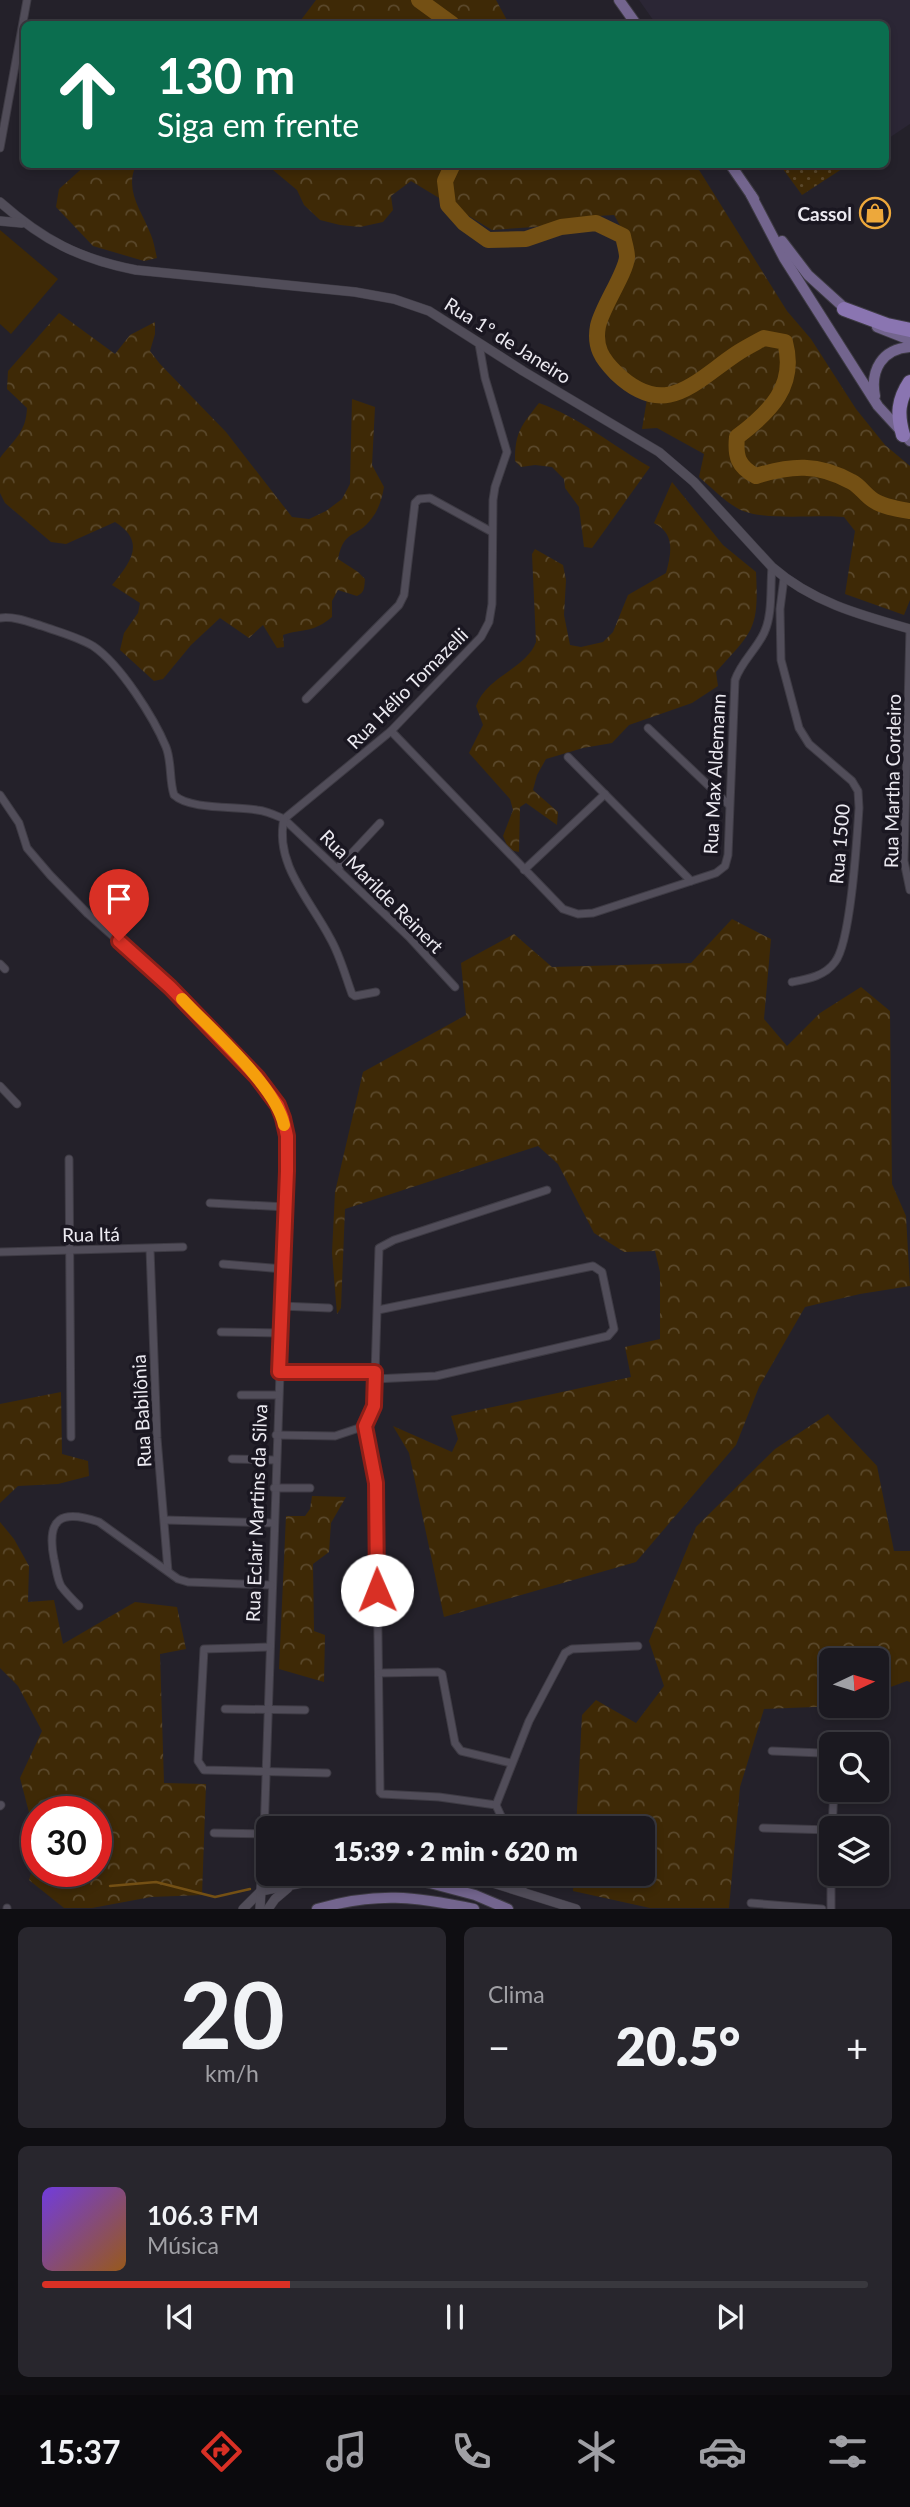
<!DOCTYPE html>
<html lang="pt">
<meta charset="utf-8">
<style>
body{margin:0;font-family:Lato,sans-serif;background:#28262d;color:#f1f3f6;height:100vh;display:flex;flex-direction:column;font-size:26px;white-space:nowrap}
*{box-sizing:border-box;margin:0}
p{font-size:23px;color:#a0a0a5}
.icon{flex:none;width:38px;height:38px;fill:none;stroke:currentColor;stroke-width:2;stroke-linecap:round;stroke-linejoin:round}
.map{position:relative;height:1909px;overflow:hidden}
.sheet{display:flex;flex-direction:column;gap:18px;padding:18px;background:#0f0e12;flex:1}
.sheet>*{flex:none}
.guide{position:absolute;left:21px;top:21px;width:868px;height:147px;border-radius:10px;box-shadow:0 4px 10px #0003,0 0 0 2px #39383e;background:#0b6e4f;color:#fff;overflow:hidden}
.needle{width:46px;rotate:86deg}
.tools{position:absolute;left:819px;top:1648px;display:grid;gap:14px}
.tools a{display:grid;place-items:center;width:70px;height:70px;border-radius:10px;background:#1b1920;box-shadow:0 4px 10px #0003,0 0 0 2px #39383e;font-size:35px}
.speed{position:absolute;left:21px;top:1796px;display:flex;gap:14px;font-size:35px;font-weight:700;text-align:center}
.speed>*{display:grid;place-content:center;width:91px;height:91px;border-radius:50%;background:#1b1920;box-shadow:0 4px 10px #0003,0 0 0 2px #39383e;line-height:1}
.speed .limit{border:10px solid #d22;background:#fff;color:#111}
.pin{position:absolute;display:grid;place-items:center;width:60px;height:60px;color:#fff;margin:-72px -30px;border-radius:50% 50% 50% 0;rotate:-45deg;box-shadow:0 0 7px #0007}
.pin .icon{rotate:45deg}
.me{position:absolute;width:77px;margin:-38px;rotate:359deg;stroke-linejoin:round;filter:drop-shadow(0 0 5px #0008)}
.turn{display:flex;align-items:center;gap:24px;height:147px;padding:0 21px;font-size:32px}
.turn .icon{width:91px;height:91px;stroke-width:2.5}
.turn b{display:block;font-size:49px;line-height:60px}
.big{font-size:52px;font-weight:800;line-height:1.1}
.sheet .card{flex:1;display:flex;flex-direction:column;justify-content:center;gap:10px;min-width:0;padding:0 24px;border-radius:10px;background:#28262d}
.sheet .dial{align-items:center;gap:0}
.dial b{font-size:91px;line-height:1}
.song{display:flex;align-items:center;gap:21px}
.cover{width:84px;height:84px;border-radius:10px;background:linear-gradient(135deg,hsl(260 70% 55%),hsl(30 70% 35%))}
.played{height:7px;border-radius:4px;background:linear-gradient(90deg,#d93025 30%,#39383e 30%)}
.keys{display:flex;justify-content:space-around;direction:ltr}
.heat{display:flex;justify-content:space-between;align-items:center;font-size:38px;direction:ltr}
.sheet .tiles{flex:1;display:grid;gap:18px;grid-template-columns:1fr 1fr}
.card:last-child{grid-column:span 2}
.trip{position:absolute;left:256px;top:1816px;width:399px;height:70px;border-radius:10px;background:#1b1920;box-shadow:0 4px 10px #0003,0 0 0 2px #39383e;font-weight:800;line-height:70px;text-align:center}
.dock{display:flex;height:112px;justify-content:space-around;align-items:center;background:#0b0a0d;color:#a0a0a5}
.dock .icon{width:49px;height:49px}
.dock .current{color:#d93025}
.dock b{font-size:32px;color:#f1f3f6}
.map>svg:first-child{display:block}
</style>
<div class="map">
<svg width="910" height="1909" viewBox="0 0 910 1909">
<defs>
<pattern id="grass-dots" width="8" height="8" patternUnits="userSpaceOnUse" patternTransform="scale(1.75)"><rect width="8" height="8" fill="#3e2906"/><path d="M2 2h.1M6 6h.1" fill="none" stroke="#5a482b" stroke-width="1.8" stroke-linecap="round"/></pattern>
<pattern id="forest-crowns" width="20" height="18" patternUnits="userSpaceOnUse" patternTransform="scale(1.75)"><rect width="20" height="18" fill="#3e2906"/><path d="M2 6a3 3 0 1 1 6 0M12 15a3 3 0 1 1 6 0" fill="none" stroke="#5a482b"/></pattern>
</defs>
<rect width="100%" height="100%" fill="#24212a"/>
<polygon fill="#2b2635" points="639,0 910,0 910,124 886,140 886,24 656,24"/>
<polygon fill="url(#grass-dots)" points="780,165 848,165 802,195"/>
<g fill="url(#forest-crowns)">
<polygon points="316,0 496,0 509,24 298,24"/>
<path d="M87,164l49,1c-12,26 6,46 15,70 3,7 4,15 6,23l-13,3 -51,-15 -37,-39 3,-18z"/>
<path d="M232,165h464l91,146 24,28 45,70 29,36 25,21v134l-6,15 -59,-21 10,-63 -11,-14c-27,-3 -85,5 -107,-9 -14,-8 -26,-21 -38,-31l5,-23 -47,-26 -15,1 7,-42c-31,-6 -56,-36 -44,-68 5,-12 13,-23 19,-34 5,-11 6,-25 9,-37l-19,-33 -33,2 -47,10 -42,3 -81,-49 -20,15 2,14 -10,12 -23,5 -20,-2 -20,-5 -16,-15 -7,-15 -24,-20h-19z"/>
<path d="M59,313l56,41 15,-19 25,-13v12l-5,17 10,13 66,68 66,85 17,2 17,-8 16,-12 8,-15 2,-85 23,8 -3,58 12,22c-2,11 -5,22 -12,31 -15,21 -28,10 -34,41l20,13 7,7c-1,9 0,13 -8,17l-19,-6 -6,11v16c-19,16 -27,11 -49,18l1,12 -7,1 -14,-23 -14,13 -29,-20 -29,27 -28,34 -9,2 -34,-31 4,-17 14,-20 2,-10 -28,-18c18,-22 35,-43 3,-63l-49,22 -15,-2 -46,-39 -5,-10v-35c14,-19 26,-25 27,-50l-20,-19 1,-18z"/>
<path d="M539,403c40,14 74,43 111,64l-58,81 -8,-1 -5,-40 -14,-19 -1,-9 -12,-12 -17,-2 -14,2 -6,-6c0,-29 6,-35 24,-58z"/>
<path d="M672,482l51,63 33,27c3,58 -3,59 -40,100l2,14 -26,17 -63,22 -17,18 -29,5 -37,11 -9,16 -4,15 25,22 -1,13 -31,-22 -6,4 -1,45 -10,-2 -6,-14 10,-26 -3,-11 -41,-46 14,-28 -7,-19c11,-30 50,-37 60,-64l-4,-88 3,-5 28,16 3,15 -2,35 6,30 11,2 22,-5 10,-10 15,-37 38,-22c5,-19 10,-39 -12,-50z"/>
<polygon points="732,919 771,939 764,1019 787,1046 820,1013 861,987 890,1011 892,1184 906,1216 910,1286 860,1294 805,1307 759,1387 736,1445 636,1562 444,1617 409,1453 393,1426 452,1452 458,1439 451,1416 631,1377 625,1347 660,1339 660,1272 655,1251 624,1252 594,1233 558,1164 538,1146 345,1209 341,1308 337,1314 332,1253 335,1192 363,1072 466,1015 461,963 514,934 552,967 691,963"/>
<polygon points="61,1392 62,1454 88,1461 89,1476 58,1484 18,1486 0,1503 0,1404"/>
<polygon points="828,1414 877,1466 894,1551 910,1551 910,1682 907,1681 877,1692 877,1661 831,1661 831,1706 839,1706 764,1709 740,1787 729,1908 650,1908 573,1891 574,1874 642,1874 642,1829 576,1829 582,1715 596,1700 636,1723 664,1686 649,1641 696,1527 775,1449"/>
<polygon points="312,1496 346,1497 331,1523 329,1552 313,1564 314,1631 325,1635 324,1682 279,1669 286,1516 305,1516 310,1509"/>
<polygon points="0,1522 14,1539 29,1566 28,1602 54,1600 63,1644 135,1602 177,1607 186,1649 160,1654 164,1783 206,1784 202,1895 151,1897 92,1908 64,1908 29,1880 37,1854 37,1871 96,1871 96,1811 37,1811 37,1843 20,1778 42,1731 18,1686 0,1668"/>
</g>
<polygon fill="#3e2906" points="0,230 58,279 11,334 0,324"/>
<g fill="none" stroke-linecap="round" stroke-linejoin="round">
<polyline stroke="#745014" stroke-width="2.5" points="110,1886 156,1882 215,1897 250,1889"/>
<g stroke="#745014" stroke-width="16">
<polyline points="419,0 452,24"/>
<path d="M453,164l-8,17 3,24 16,18 24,17 38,-1 35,-12 35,-4 27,13c1,6 4,14 4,21 -1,16 -25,50 -29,69 -4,21 4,33 18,47 49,47 77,10 120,-19 9,-6 19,-11 28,-16l21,4c12,44 -15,70 -48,95 -2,19 1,30 19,39 35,-11 62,-13 96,6 8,4 13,13 21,18 10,7 25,9 37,11"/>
</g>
<g stroke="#3e3b44" stroke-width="9">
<g id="minor">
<polyline points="0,148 27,0"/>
<path d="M784,578l-4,31 1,51 18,68 10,16 43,37 6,10 1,17c-2,29 -8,134 -24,154 -10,14 -27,17 -43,20"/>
<path d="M0,618c14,-2 29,4 42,8 17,6 36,11 51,20 27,18 61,72 73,101 6,15 3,33 8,48 16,15 61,11 83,15 10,1 18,5 27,9l125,118 46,50"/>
<polyline points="910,629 904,861 910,890"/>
<polyline points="306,699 399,605 404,595 415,503 419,499 430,498 492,532"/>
<polyline points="648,728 729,805"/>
<path d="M391,731l172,178 15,5 15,-1 123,-40 9,-7 3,-11 7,-175c6,-18 21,-30 29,-47 9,-19 6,-45 8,-66"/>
<polyline points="568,757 691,881"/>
<polyline points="0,795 19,823 27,848 50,875 88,914 170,987 257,1077 268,1092 283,1118 287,1136 287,1171 264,1834 214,1833"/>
<polyline points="284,819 391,731 481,637 489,622 492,604 493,500 495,487 507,452 485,378 479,344"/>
<path d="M284,819c-10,45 27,82 46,119 10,17 15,37 22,56l3,2 21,-4"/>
<polyline points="338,868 380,823"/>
<polyline points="524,870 605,794"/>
<polyline points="0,964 5,969"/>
<polyline points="0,1086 17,1104"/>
<polyline points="69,1159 71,1437"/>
<polyline points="210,1203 286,1207"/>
<polyline points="150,1249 157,1438 168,1571"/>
<polyline points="0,1252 183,1247"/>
<polyline points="223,1264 283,1269"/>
<polyline points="281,1306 329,1308"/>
<polyline points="221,1332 280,1333"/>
<polyline points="279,1372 375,1372"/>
<polyline points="375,1379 436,1376 608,1336 614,1329 602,1272 593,1266 378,1310"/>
<polyline points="241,1395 278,1395"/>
<polyline points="365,1426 376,1483 380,1792 382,1794 439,1797 496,1805"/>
<polyline points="365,1426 374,1406 379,1248 394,1240 547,1190"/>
<polyline points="276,1435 335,1436 365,1426"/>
<polyline points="232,1459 275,1460"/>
<polyline points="274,1488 310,1488"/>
<polyline points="165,1520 273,1523"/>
<path d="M79,1606c-6,-6 -13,-13 -18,-20 -4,-7 -5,-19 -7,-27 -8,-41 7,-50 45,-37l79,57 10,3 83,3"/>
<polyline points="269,1647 204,1649 198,1761 204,1770 327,1773"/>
<polyline points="379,1673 438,1672 442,1674 455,1743 461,1751 511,1763"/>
<polyline points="225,1709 305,1710"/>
<polyline points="772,1751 821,1753 831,1760"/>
<polyline points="0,1806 1,1805"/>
<polyline points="763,1828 831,1830"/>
<polyline points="507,1829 496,1805 529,1721 565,1653 572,1649 638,1646"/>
<polyline points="832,1829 834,1790"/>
<polyline points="521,1874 523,1892"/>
<polyline points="751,1903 822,1909"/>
<polyline points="7,1909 7,1908"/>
<polyline points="831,1909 831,1874"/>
</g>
</g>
<g stroke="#3e3b44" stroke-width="10">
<g id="tertiary">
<path d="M0,202c43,38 79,57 136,68l219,22 39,7 35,12 94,60 136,81 35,30 78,85c40,35 88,48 138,62"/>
<polyline points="0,221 22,223"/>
<polyline points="464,1874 576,1909"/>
<polyline points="261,1891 347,1874"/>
<polyline points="243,1909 261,1891"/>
<polyline points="260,1909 264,1834 268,1834"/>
<polyline points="268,1909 275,1899 288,1888"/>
</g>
</g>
<g stroke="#3e3b44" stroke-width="12">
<g id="primary">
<polyline points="619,0 636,24"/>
<polyline points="730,164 754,199"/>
<polyline points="751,195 784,258 878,406 910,441"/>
<polyline points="782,241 808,275 850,313"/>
<polyline points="877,327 910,340"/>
<path d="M875,396c-5,-26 7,-47 35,-49"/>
<polyline points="406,1874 426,1882 475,1895 508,1909"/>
<path d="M317,1909c59,-17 98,-13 157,0"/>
</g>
</g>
<g stroke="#3e3b44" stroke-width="16">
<g id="motorway">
<polyline points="844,309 887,325 910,330"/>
<path d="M903,435c-6,-21 -5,-35 7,-53"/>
</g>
</g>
<use href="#minor" stroke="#514d59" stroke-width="7"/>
<use href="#tertiary" stroke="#514d59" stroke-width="9"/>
<use href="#primary" stroke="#73658e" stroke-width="10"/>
<use href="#motorway" stroke="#8a75b1" stroke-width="14"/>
</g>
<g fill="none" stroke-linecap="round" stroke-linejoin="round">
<g stroke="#8d1f18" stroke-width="18">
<polyline id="route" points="119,941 170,987 257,1077 278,1105 283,1118 287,1136 287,1171 279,1372 375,1372 374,1406 365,1426 376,1483 377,1590"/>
</g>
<use href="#route" stroke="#d93025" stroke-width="12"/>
<path stroke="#f59e0b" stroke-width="12" d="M182,999c28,30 94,87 102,126"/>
</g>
<defs>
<g id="shop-ring" transform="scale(1.575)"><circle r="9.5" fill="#1a1721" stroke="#eda83b" stroke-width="1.5"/><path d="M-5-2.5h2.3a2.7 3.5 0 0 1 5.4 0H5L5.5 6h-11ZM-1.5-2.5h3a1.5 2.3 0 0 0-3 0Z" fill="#eda83b"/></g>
</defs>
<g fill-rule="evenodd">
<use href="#shop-ring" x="875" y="213"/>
</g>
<g text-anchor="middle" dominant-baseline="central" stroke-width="7" stroke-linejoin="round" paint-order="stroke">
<g font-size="19" font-weight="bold" fill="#eceaf1" stroke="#1a1721" text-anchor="end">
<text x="852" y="213">Cassol</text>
</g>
<g font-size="19" fill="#eceaf1" stroke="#1a1721">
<text transform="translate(508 340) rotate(32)">Rua 1º de Janeiro</text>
<text transform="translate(407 688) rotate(-45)">Rua Hélio Tomazelli</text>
<text transform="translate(714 774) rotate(-87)">Rua Max Aldemann</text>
<text transform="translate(892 781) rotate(-89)">Rua Martha Cordeiro</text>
<text transform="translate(839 844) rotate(-85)">Rua 1500</text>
<text transform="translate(382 891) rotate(45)">Rua Marilde Reinert</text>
<text transform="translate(91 1234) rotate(-1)">Rua Itá</text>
<text transform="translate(141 1411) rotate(-93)">Rua Babilônia</text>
<text transform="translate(256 1513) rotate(-88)">Rua Eclair Martins da Silva</text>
</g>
</g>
</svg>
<div class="tools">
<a><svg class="needle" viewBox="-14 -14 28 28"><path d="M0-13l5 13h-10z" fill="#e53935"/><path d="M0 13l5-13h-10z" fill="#a0a0a5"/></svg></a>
<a><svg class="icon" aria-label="search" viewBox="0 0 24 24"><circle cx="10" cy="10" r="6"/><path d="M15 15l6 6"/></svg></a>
<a><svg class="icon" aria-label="layers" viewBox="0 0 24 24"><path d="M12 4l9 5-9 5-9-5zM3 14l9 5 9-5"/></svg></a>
</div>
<div class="speed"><div class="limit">30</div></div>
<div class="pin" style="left:119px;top:941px;background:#d93025"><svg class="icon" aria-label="arrive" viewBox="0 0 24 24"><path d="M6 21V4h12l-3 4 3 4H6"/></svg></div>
<svg class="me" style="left:377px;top:1590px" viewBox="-20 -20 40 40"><circle r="19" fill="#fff"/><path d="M0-13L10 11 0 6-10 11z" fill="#d93025"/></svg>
<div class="trip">15:39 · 2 min · 620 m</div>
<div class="guide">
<div class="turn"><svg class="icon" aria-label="ahead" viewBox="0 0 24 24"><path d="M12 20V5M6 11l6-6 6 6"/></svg><div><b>130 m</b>Siga em frente</div></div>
</div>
</div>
<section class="sheet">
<div class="tiles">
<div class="card dial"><b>20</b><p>km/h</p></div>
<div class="card"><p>Clima</p>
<div class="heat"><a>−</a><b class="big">20.5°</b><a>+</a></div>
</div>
<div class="card">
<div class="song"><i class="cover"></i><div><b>106.3 FM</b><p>Música</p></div></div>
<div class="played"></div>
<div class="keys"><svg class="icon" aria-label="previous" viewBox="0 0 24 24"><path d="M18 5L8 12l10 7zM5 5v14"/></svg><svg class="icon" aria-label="pause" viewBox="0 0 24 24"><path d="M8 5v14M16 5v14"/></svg><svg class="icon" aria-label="next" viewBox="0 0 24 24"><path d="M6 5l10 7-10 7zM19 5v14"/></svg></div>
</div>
</div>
</section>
<nav class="dock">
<b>15:37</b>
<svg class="icon current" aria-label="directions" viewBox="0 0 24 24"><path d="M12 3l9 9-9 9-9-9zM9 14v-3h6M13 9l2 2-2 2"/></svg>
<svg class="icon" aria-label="music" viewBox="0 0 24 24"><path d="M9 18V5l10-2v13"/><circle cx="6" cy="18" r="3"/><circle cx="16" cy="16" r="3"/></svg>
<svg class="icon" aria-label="phone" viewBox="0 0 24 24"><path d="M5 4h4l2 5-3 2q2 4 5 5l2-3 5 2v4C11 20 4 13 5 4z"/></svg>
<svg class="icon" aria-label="climate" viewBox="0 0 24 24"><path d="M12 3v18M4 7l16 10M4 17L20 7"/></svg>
<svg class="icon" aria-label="car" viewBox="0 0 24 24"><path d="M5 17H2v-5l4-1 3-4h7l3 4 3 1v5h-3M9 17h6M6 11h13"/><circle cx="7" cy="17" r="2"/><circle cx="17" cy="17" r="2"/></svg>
<svg class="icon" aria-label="filters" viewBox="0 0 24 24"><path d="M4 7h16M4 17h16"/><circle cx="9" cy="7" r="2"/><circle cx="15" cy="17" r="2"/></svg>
</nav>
